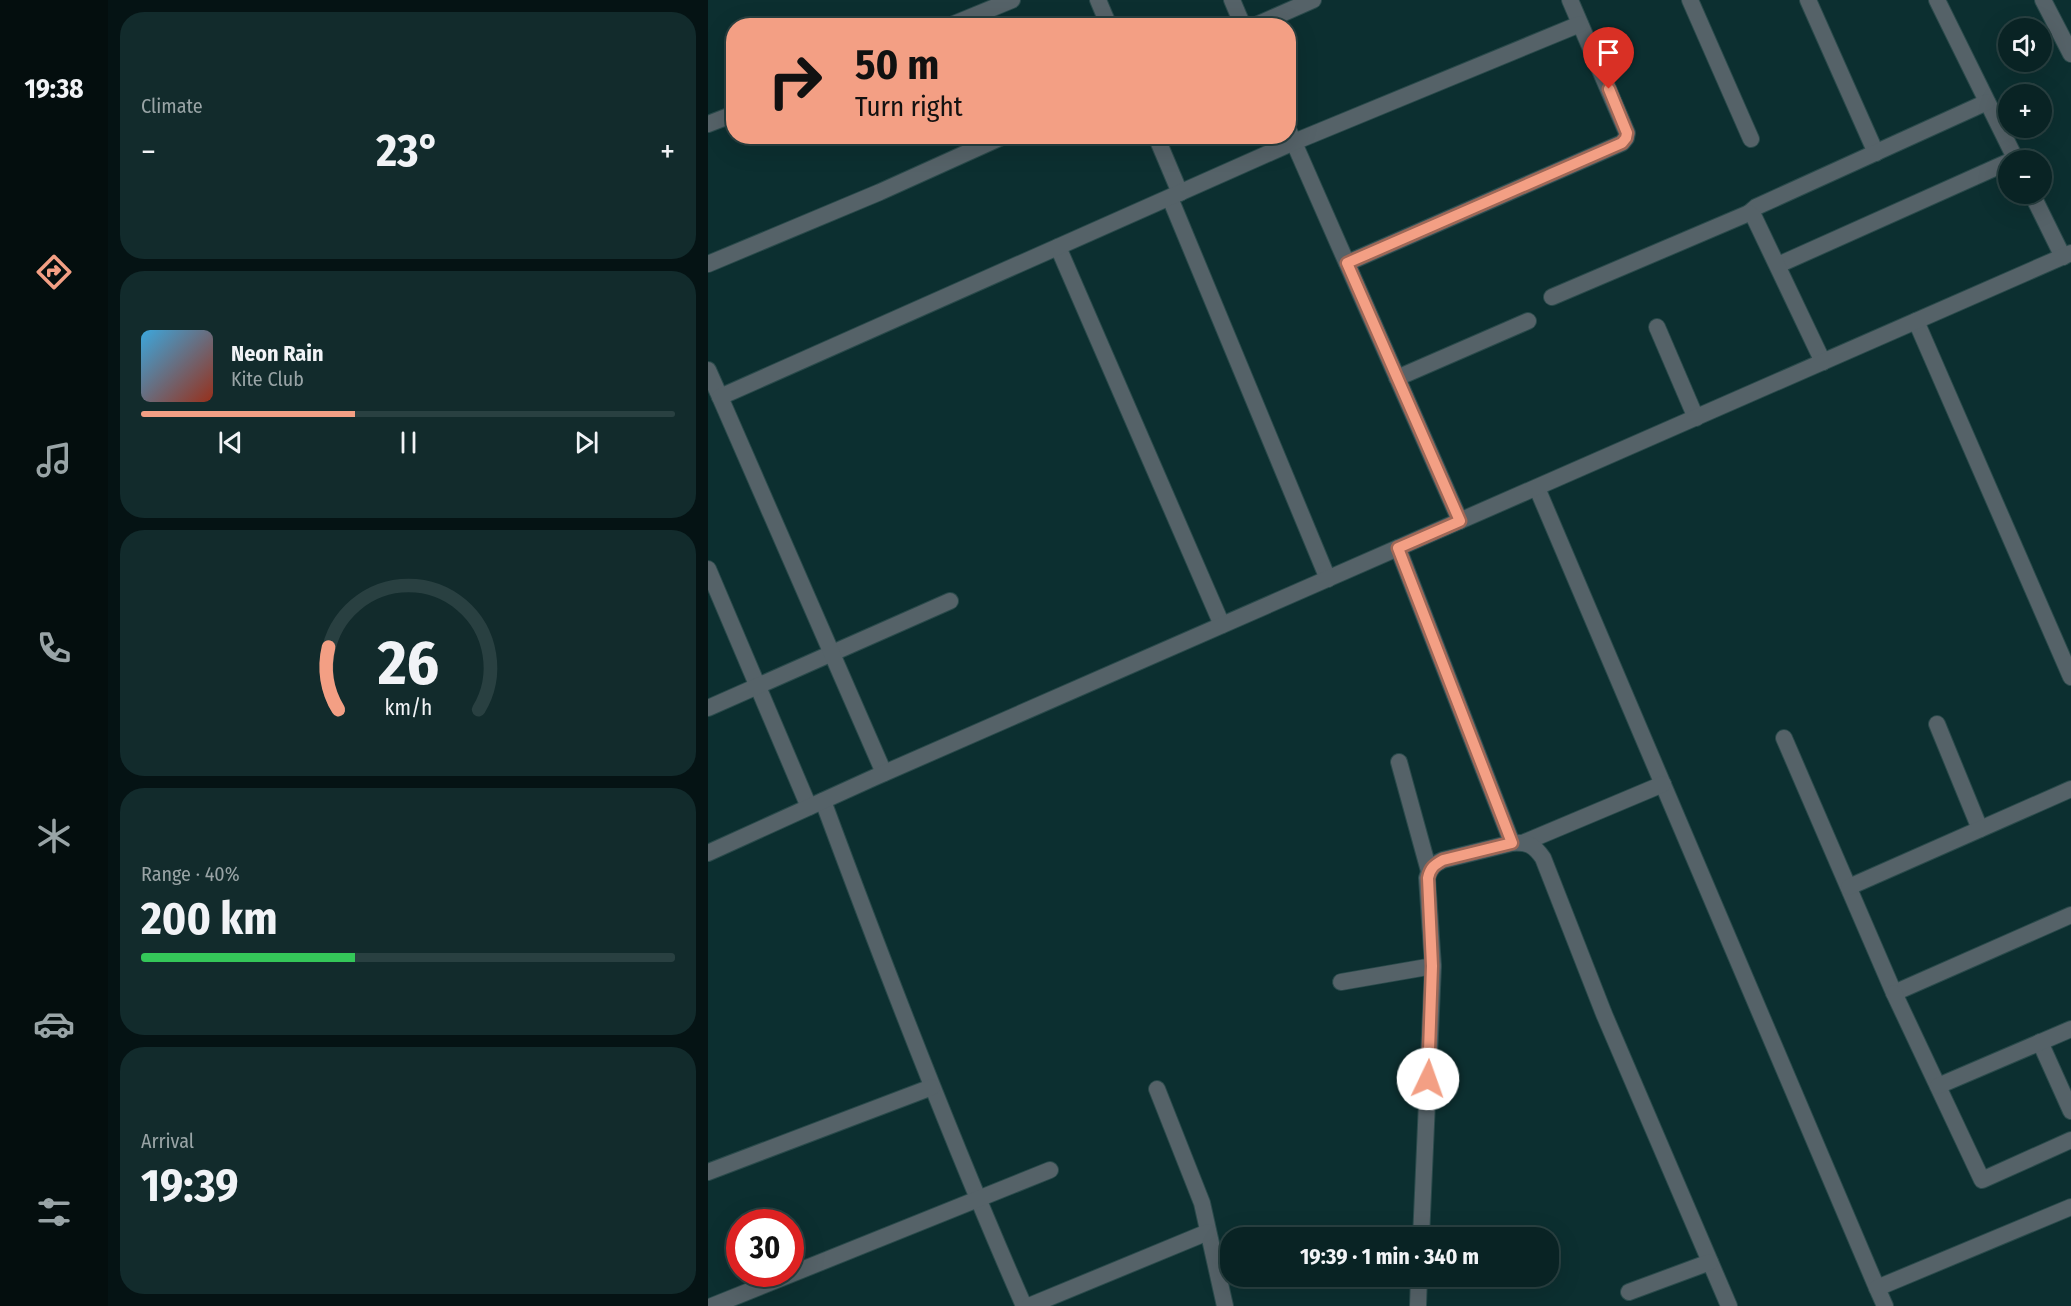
<!DOCTYPE html>
<meta charset="utf-8">
<style>
body{margin:0;font-family:"Fira Sans Condensed",sans-serif;background:#122b2c;color:#f1f3f6;height:100vh;display:flex;flex-direction:column;font-size:22px;white-space:nowrap}
*{box-sizing:border-box;margin:0}
p{font-size:20px;color:#99a4a6}
.icon{flex:none;width:33px;height:33px;fill:none;stroke:currentColor;stroke-width:2;stroke-linecap:round;stroke-linejoin:round}
.map{position:relative;flex:1;overflow:hidden}
.panel{display:flex;flex-direction:column;gap:12px;padding:12px;background:#051314;width:600px}
.panel>*{flex:none}
.guide{position:absolute;left:18px;top:18px;width:570px;height:126px;border-radius:24px;box-shadow:0 6px 24px #0002,0 0 0 2px #294041;background:#f39f84;color:#111;overflow:hidden}
.fabs{position:absolute;left:1290px;top:18px;display:grid;gap:12px}
.fabs a{display:grid;place-items:center;width:54px;height:54px;border-radius:50%;background:#092324;box-shadow:0 6px 24px #0002,0 0 0 2px #294041;font-size:30px}
.speed{position:absolute;left:18px;top:1209px;display:flex;gap:12px;font-size:30px;font-weight:700;text-align:center}
.speed>*{display:grid;place-content:center;width:78px;height:78px;border-radius:50%;background:#092324;box-shadow:0 6px 24px #0002,0 0 0 2px #294041;line-height:1}
.speed .limit{border:9px solid #d22;background:#fff;color:#111}
.pin{position:absolute;display:grid;place-items:center;width:51px;height:51px;color:#fff;margin:-62px -26px;border-radius:50% 50% 50% 0;rotate:-45deg;box-shadow:0 0 6px #0007}
.pin .icon{rotate:45deg}
.me{position:absolute;width:66px;margin:-33px;rotate:3deg;stroke-linejoin:round;filter:drop-shadow(0 0 4px #0008)}
.turn{display:flex;align-items:center;gap:21px;height:126px;padding:0 30px;font-size:27px}
.turn .icon{width:78px;height:78px;stroke-width:2.5}
.turn b{display:block;font-size:42px;line-height:51px}
.big{font-size:45px;font-weight:700;line-height:1.1}
.panel .card{flex:1;display:flex;flex-direction:column;justify-content:center;gap:9px;min-width:0;padding:0 21px;border-radius:24px;background:#122b2c}
.panel .dial{align-items:center;gap:0}
.dial svg{height:156px;overflow:visible;fill:none;stroke:#294041;stroke-width:7;stroke-linecap:round;text-anchor:middle}
.dial text{fill:#f1f3f6;stroke:none}
.song{display:flex;align-items:center;gap:18px}
.cover{width:72px;height:72px;border-radius:9px;background:linear-gradient(135deg,hsl(200 70% 55%),hsl(10 70% 35%))}
.played{height:6px;border-radius:3px;background:linear-gradient(90deg,#f39f84 40%,#294041 40%)}
.keys{display:flex;justify-content:space-around;direction:ltr}
.heat{display:flex;justify-content:space-between;align-items:center;font-size:33px;direction:ltr}
.charge{height:9px;border-radius:4px;background:linear-gradient(90deg,#34c759 40%,#294041 0)}
.trip{position:absolute;left:512px;top:1227px;width:339px;height:60px;border-radius:24px;background:#092324;box-shadow:0 6px 24px #0002,0 0 0 2px #294041;font-weight:700;line-height:60px;text-align:center}
main{display:flex;flex:1;min-height:0}
.tabs{display:flex;flex-direction:column;width:108px;justify-content:space-around;align-items:center;background:#040e0e;color:#99a4a6}
.tabs .icon{width:42px;height:42px}
.tabs .selected{color:#f39f84}
.tabs b{font-size:27px;color:#f1f3f6}
.map>svg:first-child{display:block}
</style>
<main>
<nav class="tabs">
<b>19:38</b>
<svg class="icon selected" aria-label="directions" viewBox="0 0 24 24"><path d="M12 3l9 9-9 9-9-9zM9 14v-3h6M13 9l2 2-2 2"/></svg>
<svg class="icon" aria-label="music" viewBox="0 0 24 24"><path d="M9 18V5l10-2v13"/><circle cx="6" cy="18" r="3"/><circle cx="16" cy="16" r="3"/></svg>
<svg class="icon" aria-label="phone" viewBox="0 0 24 24"><path d="M5 4h4l2 5-3 2q2 4 5 5l2-3 5 2v4C11 20 4 13 5 4z"/></svg>
<svg class="icon" aria-label="climate" viewBox="0 0 24 24"><path d="M12 3v18M4 7l16 10M4 17L20 7"/></svg>
<svg class="icon" aria-label="car" viewBox="0 0 24 24"><path d="M5 17H2v-5l4-1 3-4h7l3 4 3 1v5h-3M9 17h6M6 11h13"/><circle cx="7" cy="17" r="2"/><circle cx="17" cy="17" r="2"/></svg>
<svg class="icon" aria-label="filters" viewBox="0 0 24 24"><path d="M4 7h16M4 17h16"/><circle cx="9" cy="7" r="2"/><circle cx="15" cy="17" r="2"/></svg>
</nav>
<section class="panel">
<div class="card"><p>Climate</p>
<div class="heat"><a>−</a><b class="big">23°</b><a>+</a></div>
</div>
<div class="card">
<div class="song"><i class="cover"></i><div><b>Neon Rain</b><p>Kite Club</p></div></div>
<div class="played"></div>
<div class="keys"><svg class="icon" aria-label="previous" viewBox="0 0 24 24"><path d="M18 5L8 12l10 7zM5 5v14"/></svg><svg class="icon" aria-label="pause" viewBox="0 0 24 24"><path d="M8 5v14M16 5v14"/></svg><svg class="icon" aria-label="next" viewBox="0 0 24 24"><path d="M6 5l10 7-10 7zM19 5v14"/></svg></div>
</div>
<div class="card dial"><svg viewBox="0 0 100 80">
<path d="M14 69A42 42 0 1 1 86 69"/>
<path d="M14 69A42 42 0 0 1 9 37" stroke="#f39f84"/>
<text x="50" y="56" font-size="32" font-weight="700">26</text>
<text x="50" y="72" font-size="11">km/h</text>
</svg></div>
<div class="card"><p>Range · 40%</p><b class="big">200 km</b><div class="charge"></div></div>
<div class="card"><p>Arrival</p><b class="big">19:39</b></div>
</section>
<div class="map">
<svg width="1363" height="1306" viewBox="0 0 1363 1306">
<rect width="100%" height="100%" fill="#0c2f30"/>
<g fill="none" stroke-linecap="round" stroke-linejoin="round">
<g stroke="#2a4a4b" stroke-width="18">
<g id="minor">
<polyline points="390,0 401,26"/>
<polyline points="524,0 535,26"/>
<polyline points="982,0 1043,139"/>
<polyline points="1100,0 1168,153"/>
<polyline points="1229,0 1308,160"/>
<polyline points="1335,0 1363,54"/>
<polyline points="241,26 304,0"/>
<polyline points="546,26 605,0"/>
<polyline points="0,124 26,114"/>
<polyline points="580,129 752,521"/>
<polyline points="448,136 472,193"/>
<polyline points="1324,194 1355,257"/>
<polyline points="462,198 620,579"/>
<polyline points="1041,213 1048,207 1279,102"/>
<polyline points="350,247 514,625"/>
<polyline points="639,263 914,143 918,138 919,133 862,0"/>
<polyline points="0,264 172,192 296,136"/>
<polyline points="1070,265 1300,162"/>
<polyline points="844,297 1041,213 1046,217 1115,362"/>
<polyline points="1208,321 1363,677"/>
<polyline points="949,327 988,418"/>
<polyline points="0,370 12,397"/>
<polyline points="689,378 820,321"/>
<polyline points="829,488 1169,1288"/>
<path d="M690,548l114,295 -69,17c-9,4 -13,8 -16,18l6,88 -12,272"/>
<polyline points="0,569 101,807"/>
<polyline points="0,708 242,601"/>
<polyline points="1229,724 1272,829"/>
<polyline points="1076,738 1186,993 1363,915"/>
<polyline points="691,762 721,871"/>
<polyline points="176,773 12,397 586,142 872,24"/>
<path d="M115,801c63,170 128,339 201,505"/>
<polyline points="817,842 955,784"/>
<path d="M804,843c16,-1 22,2 31,15l61,156 125,292"/>
<polyline points="0,853 165,778 1363,253"/>
<polyline points="1141,887 1363,789"/>
<polyline points="633,982 725,966"/>
<polyline points="1186,993 1274,1180 1363,1140"/>
<polyline points="1332,1042 1363,1111"/>
<polyline points="1230,1086 1363,1029"/>
<polyline points="449,1089 494,1203 517,1306"/>
<polyline points="0,1172 224,1087"/>
<polyline points="921,1292 1002,1262"/>
<polyline points="4,1306 342,1170"/>
<polyline points="321,1306 500,1232"/>
<polyline points="710,1306 711,1276"/>
<polyline points="1177,1306 1169,1288 1363,1207"/>
</g>
</g>
<use href="#minor" stroke="#556268" stroke-width="16"/>
</g>
<g fill="none" stroke-linecap="round" stroke-linejoin="round">
<g stroke="#9e6756" stroke-width="15">
<path id="route" d="M720,1079l4,-113 -4,-88c2,-10 6,-13 15,-18l69,-17 -114,-295 62,-27 -113,-258 275,-120 4,-5 1,-5 -18,-44"/>
</g>
<use href="#route" stroke="#f39f84" stroke-width="10"/>
</g>
</svg>
<div class="fabs">
<a><svg class="icon" aria-label="sound" viewBox="0 0 24 24"><path d="M4 9h4l5-4v14l-5-4H4zM17 9q2 3 0 6"/></svg></a>
<a>+</a>
<a>−</a>
</div>
<div class="speed"><div class="limit">30</div></div>
<div class="pin" style="left:901px;top:89px;background:#d93025"><svg class="icon" aria-label="arrive" viewBox="0 0 24 24"><path d="M6 21V4h12l-3 4 3 4H6"/></svg></div>
<svg class="me" style="left:720px;top:1079px" viewBox="-20 -20 40 40"><circle r="19" fill="#fff"/><path d="M0-13L10 11 0 6-10 11z" fill="#f39f84"/></svg>
<div class="trip">19:39 · 1 min · 340 m</div>
<div class="guide">
<div class="turn"><svg class="icon" aria-label="right" viewBox="0 0 24 24"><path d="M7 20v-9h11M14 6l5 5-5 5"/></svg><div><b>50 m</b>Turn right</div></div>
</div>
</div>
</main>
